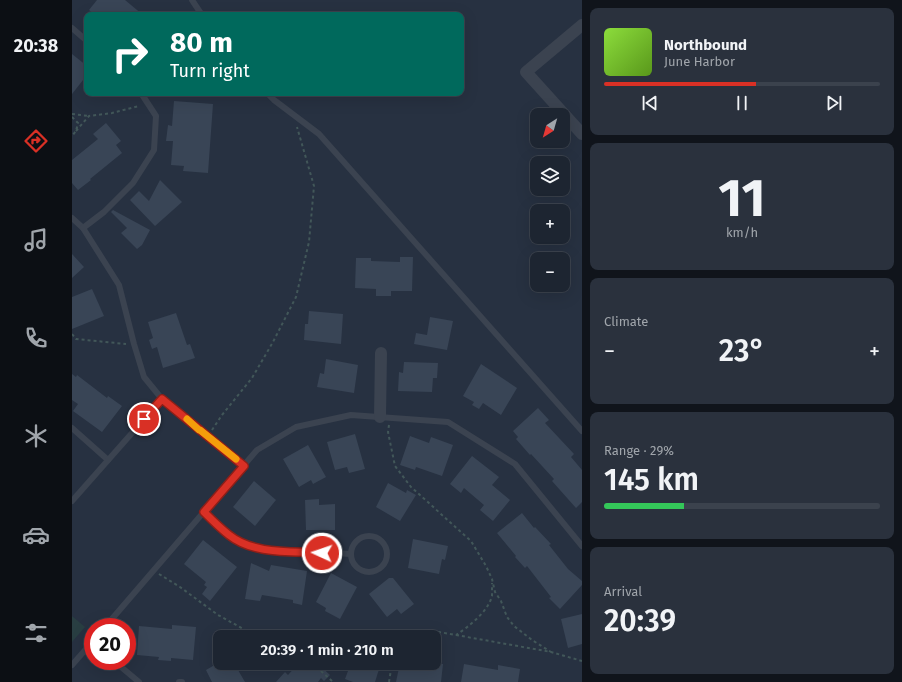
<!DOCTYPE html>
<meta charset="utf-8">
<style>
body{margin:0;font-family:"Fira Sans",sans-serif;background:#2a313d;color:#f1f3f6;height:100vh;display:flex;flex-direction:column;font-size:15px;white-space:nowrap}
*{box-sizing:border-box;margin:0}
p{font-size:13px;color:#a0a5ab}
.icon{flex:none;width:22px;height:22px;fill:none;stroke:currentColor;stroke-width:2;stroke-linecap:round;stroke-linejoin:round}
.map{position:relative;flex:1;overflow:hidden}
.panel{display:flex;flex-direction:column;gap:8px;padding:8px;background:#10141b;width:320px}
.panel>*{flex:none}
.hud{position:absolute;left:12px;top:12px;width:380px;height:84px;border-radius:8px;box-shadow:0 4px 16px #0002,0 0 0 1px #3b424d;background:#00695c;color:#fff;overflow:hidden}
.needle{width:26px;rotate:217deg}
.controls{position:absolute;left:458px;top:108px;display:grid;gap:8px}
.controls a{display:grid;place-items:center;width:40px;height:40px;border-radius:8px;background:#1d2531;box-shadow:0 4px 16px #0002,0 0 0 1px #3b424d;font-size:20px}
.speed{position:absolute;left:12px;top:618px;display:flex;gap:8px;font-size:20px;font-weight:700;text-align:center}
.speed>*{display:grid;place-content:center;width:52px;height:52px;border-radius:50%;background:#1d2531;box-shadow:0 4px 16px #0002,0 0 0 1px #3b424d;line-height:1}
.speed .limit{border:6px solid #d22;background:#fff;color:#111}
.pin{position:absolute;display:grid;place-items:center;width:34px;height:34px;color:#fff;margin:-17px;border:2px solid #fff;border-radius:50%;box-shadow:0 1px 4px #0007}
.me{position:absolute;width:44px;margin:-22px;rotate:273deg;stroke-linejoin:round;filter:drop-shadow(0 0 3px #0008)}
.turn{display:flex;align-items:center;gap:14px;height:84px;padding:0 20px;font-size:18px}
.turn .icon{width:52px;height:52px;stroke-width:2.5}
.turn b{display:block;font-size:28px;line-height:34px}
.big{font-size:30px;font-weight:600;line-height:1.1}
.panel .tile{flex:1;display:flex;flex-direction:column;justify-content:center;gap:6px;min-width:0;padding:0 14px;border-radius:8px;background:#2a313d}
.panel .dial{align-items:center;gap:0}
.dial b{font-size:52px;line-height:1}
.song{display:flex;align-items:center;gap:12px}
.cover{width:48px;height:48px;border-radius:6px;background:linear-gradient(135deg,hsl(90 70% 55%),hsl(90 70% 35%))}
.played{height:4px;border-radius:2px;background:linear-gradient(90deg,#d93025 55%,#3b424d 55%)}
.keys{display:flex;justify-content:space-around;direction:ltr}
.heat{display:flex;justify-content:space-between;align-items:center;font-size:22px;direction:ltr}
.charge{height:6px;border-radius:3px;background:linear-gradient(90deg,#34c759 29%,#3b424d 0)}
.trip{position:absolute;left:141px;top:630px;width:228px;height:40px;border-radius:8px;background:#1d2531;box-shadow:0 4px 16px #0002,0 0 0 1px #3b424d;font-weight:600;line-height:40px;text-align:center}
main{display:flex;flex:1;min-height:0}
.tabs{display:flex;flex-direction:column;width:72px;justify-content:space-around;align-items:center;background:#0c0f14;color:#a0a5ab}
.tabs .icon{width:28px;height:28px}
.tabs .active{color:#d93025}
.tabs b{font-size:18px;color:#f1f3f6}
.map>svg:first-child{display:block}
</style>
<main>
<nav class="tabs">
<b>20:38</b>
<svg class="icon active" aria-label="directions" viewBox="0 0 24 24"><path d="M12 3l9 9-9 9-9-9zM9 14v-3h6M13 9l2 2-2 2"/></svg>
<svg class="icon" aria-label="music" viewBox="0 0 24 24"><path d="M9 18V5l10-2v13"/><circle cx="6" cy="18" r="3"/><circle cx="16" cy="16" r="3"/></svg>
<svg class="icon" aria-label="phone" viewBox="0 0 24 24"><path d="M5 4h4l2 5-3 2q2 4 5 5l2-3 5 2v4C11 20 4 13 5 4z"/></svg>
<svg class="icon" aria-label="climate" viewBox="0 0 24 24"><path d="M12 3v18M4 7l16 10M4 17L20 7"/></svg>
<svg class="icon" aria-label="car" viewBox="0 0 24 24"><path d="M5 17H2v-5l4-1 3-4h7l3 4 3 1v5h-3M9 17h6M6 11h13"/><circle cx="7" cy="17" r="2"/><circle cx="17" cy="17" r="2"/></svg>
<svg class="icon" aria-label="filters" viewBox="0 0 24 24"><path d="M4 7h16M4 17h16"/><circle cx="9" cy="7" r="2"/><circle cx="15" cy="17" r="2"/></svg>
</nav>
<div class="map">
<svg width="510" height="682" viewBox="0 0 510 682">
<rect width="100%" height="100%" fill="#273141"/>
<polygon fill="#293e42" points="0,616 13,627 0,642"/>
<g fill="#394556">
<polygon points="25,0 53,0 71,15 24,15 17,10"/>
<polygon points="0,54 15,66 15,75 0,94"/>
<polygon points="102,101 141,104 136,173 111,171 112,166 99,165 101,141 94,141 96,125 100,126"/>
<polygon points="34,123 49,141 44,145 50,153 18,179 19,180 6,190 0,183 0,160 26,139 21,134"/>
<polygon points="88,180 110,202 83,226 58,200 67,191 77,201"/>
<polygon points="41,210 78,230 70,245 65,249 49,233 55,228 39,212"/>
<polygon points="0,254 12,267 0,278"/>
<polygon points="328,257 341,257 340,291 319,291 319,296 304,296 304,289 283,288 284,258 299,258 299,261 328,262"/>
<polygon points="20,289 32,316 0,329 0,297"/>
<polygon points="237,311 271,314 269,344 232,340 233,324 236,324"/>
<polygon points="104,313 115,345 118,344 123,358 91,368 85,347 80,349 77,340 81,338 76,322"/>
<polygon points="358,317 381,321 375,350 342,344 344,333 355,335"/>
<polygon points="254,359 286,365 282,393 245,387 248,373 252,374"/>
<polygon points="332,362 366,363 365,378 361,378 360,392 326,391 327,372 331,373"/>
<polygon points="409,364 445,388 429,415 411,403 407,409 400,405 402,402 391,396"/>
<polygon points="0,374 4,377 5,375 35,398 36,396 50,406 30,432 1,411 6,404 0,400"/>
<polygon points="466,408 477,420 473,423 502,454 499,457 510,470 510,502 504,508 480,481 482,479 459,454 458,455 444,439 446,437 441,431"/>
<polygon points="283,434 293,469 277,473 275,467 263,470 255,442"/>
<polygon points="338,436 357,443 359,437 381,445 370,476 344,467 343,470 328,465"/>
<polygon points="236,445 254,477 241,484 239,480 227,487 211,459"/>
<polygon points="400,456 427,477 420,485 438,500 421,521 408,510 412,505 392,488 389,493 378,484"/>
<polygon points="182,481 204,500 183,526 161,507"/>
<polygon points="316,483 334,493 335,490 344,495 328,521 304,507"/>
<polygon points="247,499 247,505 263,504 263,530 234,530 233,500"/>
<polygon points="450,513 462,528 463,527 479,544 477,545 496,569 510,581 510,585 488,609 477,598 479,597 455,566 453,568 443,557 444,556 425,533"/>
<polygon points="341,539 376,546 373,560 370,559 367,574 336,568"/>
<polygon points="131,540 165,567 138,601 130,594 135,587 132,585 134,582 112,564"/>
<polygon points="179,563 197,571 199,565 235,571 230,605 221,603 221,600 190,595 188,601 173,599"/>
<polygon points="259,573 285,587 268,619 253,611 254,608 244,602"/>
<polygon points="317,578 321,578 342,604 329,614 325,609 315,617 297,594"/>
<polygon points="510,614 510,644 496,648 489,619"/>
<polygon points="100,625 124,627 121,660 99,658 99,661 86,660 87,657 65,655 67,626 100,629"/>
<polygon points="146,663 179,663 166,670 173,682 140,682 134,670"/>
<polygon points="227,663 245,663 258,675 252,681 249,678 246,682 204,682 213,672 216,675"/>
<polygon points="279,663 309,663 303,682 281,682 273,679"/>
<polygon points="328,663 371,664 369,682 324,682"/>
<polygon points="392,664 426,670 426,665 448,669 446,682 389,682"/>
</g>
<g fill="none" stroke-linecap="round" stroke-linejoin="round">
<g stroke="#425759" stroke-width="2" stroke-dasharray="3 3" stroke-linecap="butt">
<polyline points="0,114 17,116"/>
<polyline points="0,117 6,123 4,131 0,136"/>
<polyline points="4,131 17,116 40,113 67,106"/>
<polyline points="0,334 4,339 54,344"/>
<polyline points="317,425 316,432 323,466 339,487 399,541 414,566 420,579 423,592 429,601 435,617 442,626 460,640 479,652"/>
<polyline points="140,430 150,415 180,378 201,342 224,297 237,242 242,186 225,127"/>
<polyline points="87,574 108,587 146,615 186,637"/>
<polyline points="384,635 479,652 510,661"/>
<path d="M217,637l27,-7h24l99,2 17,3c12,-8 32,-23 36,-39 0,-4 0,-9 0,-13"/>
<polyline points="323,637 323,632"/>
<polyline points="240,663 261,682"/>
<polyline points="317,682 320,663"/>
</g>
<g stroke="#3b4350" stroke-width="6">
<polyline points="120,0 130,15"/>
<polyline points="0,28 15,41"/>
<polyline points="195,93 202,100 247,134 510,431"/>
<polyline points="0,218 11,228 47,285 62,344 72,377 90,399 172,466"/>
<polyline points="11,228 32,212 61,183 82,150 84,116 69,93"/>
<polyline points="0,428 36,460"/>
<polyline points="0,501 90,399"/>
<polyline points="132,512 158,536 177,545 193,549 279,554"/>
<circle cx="297" cy="554" r="18"/>
<polyline points="33,627 185,450 224,427 279,415 376,422 443,464 510,546"/>
<polyline points="42,661 67,682"/>
<polyline points="0,665 21,641"/>
<polyline points="107,682 110,682"/>
</g>
<g stroke="#3b4350" stroke-width="12">
<polyline points="510,25 454,72 510,134"/>
<polyline points="308,417 309,353"/>
</g>
</g>
<g fill="none" stroke-linecap="round" stroke-linejoin="round">
<g stroke="#8d1f18" stroke-width="10">
<path id="route" d="M72,419l18,-20 82,67 -40,46c8,8 16,16 25,23 25,20 63,16 93,18"/>
</g>
<use href="#route" stroke="#d93025" stroke-width="7"/>
<polyline stroke="#f59e0b" stroke-width="7" points="115,419 127,430 128,430 164,459"/>
</g>
</svg>
<div class="controls">
<a><svg class="needle" viewBox="-14 -14 28 28"><path d="M0-13l5 13h-10z" fill="#e53935"/><path d="M0 13l5-13h-10z" fill="#a0a5ab"/></svg></a>
<a><svg class="icon" aria-label="layers" viewBox="0 0 24 24"><path d="M12 4l9 5-9 5-9-5zM3 14l9 5 9-5"/></svg></a>
<a>+</a>
<a>−</a>
</div>
<div class="speed"><div class="limit">20</div></div>
<div class="pin" style="left:72px;top:419px;background:#d93025"><svg class="icon" aria-label="arrive" viewBox="0 0 24 24"><path d="M6 21V4h12l-3 4 3 4H6"/></svg></div>
<svg class="me" style="left:250px;top:553px" viewBox="-20 -20 40 40"><circle r="17" fill="#d93025" stroke="#fff" stroke-width="3"/><path d="M0-11L8 9 0 5-8 9z" fill="#fff"/></svg>
<div class="trip">20:39 · 1 min · 210 m</div>
<div class="hud">
<div class="turn"><svg class="icon" aria-label="right" viewBox="0 0 24 24"><path d="M7 20v-9h11M14 6l5 5-5 5"/></svg><div><b>80 m</b>Turn right</div></div>
</div>
</div>
<section class="panel">
<div class="tile">
<div class="song"><i class="cover"></i><div><b>Northbound</b><p>June Harbor</p></div></div>
<div class="played"></div>
<div class="keys"><svg class="icon" aria-label="previous" viewBox="0 0 24 24"><path d="M18 5L8 12l10 7zM5 5v14"/></svg><svg class="icon" aria-label="pause" viewBox="0 0 24 24"><path d="M8 5v14M16 5v14"/></svg><svg class="icon" aria-label="next" viewBox="0 0 24 24"><path d="M6 5l10 7-10 7zM19 5v14"/></svg></div>
</div>
<div class="tile dial"><b>11</b><p>km/h</p></div>
<div class="tile"><p>Climate</p>
<div class="heat"><a>−</a><b class="big">23°</b><a>+</a></div>
</div>
<div class="tile"><p>Range · 29%</p><b class="big">145 km</b><div class="charge"></div></div>
<div class="tile"><p>Arrival</p><b class="big">20:39</b></div>
</section>
</main>
